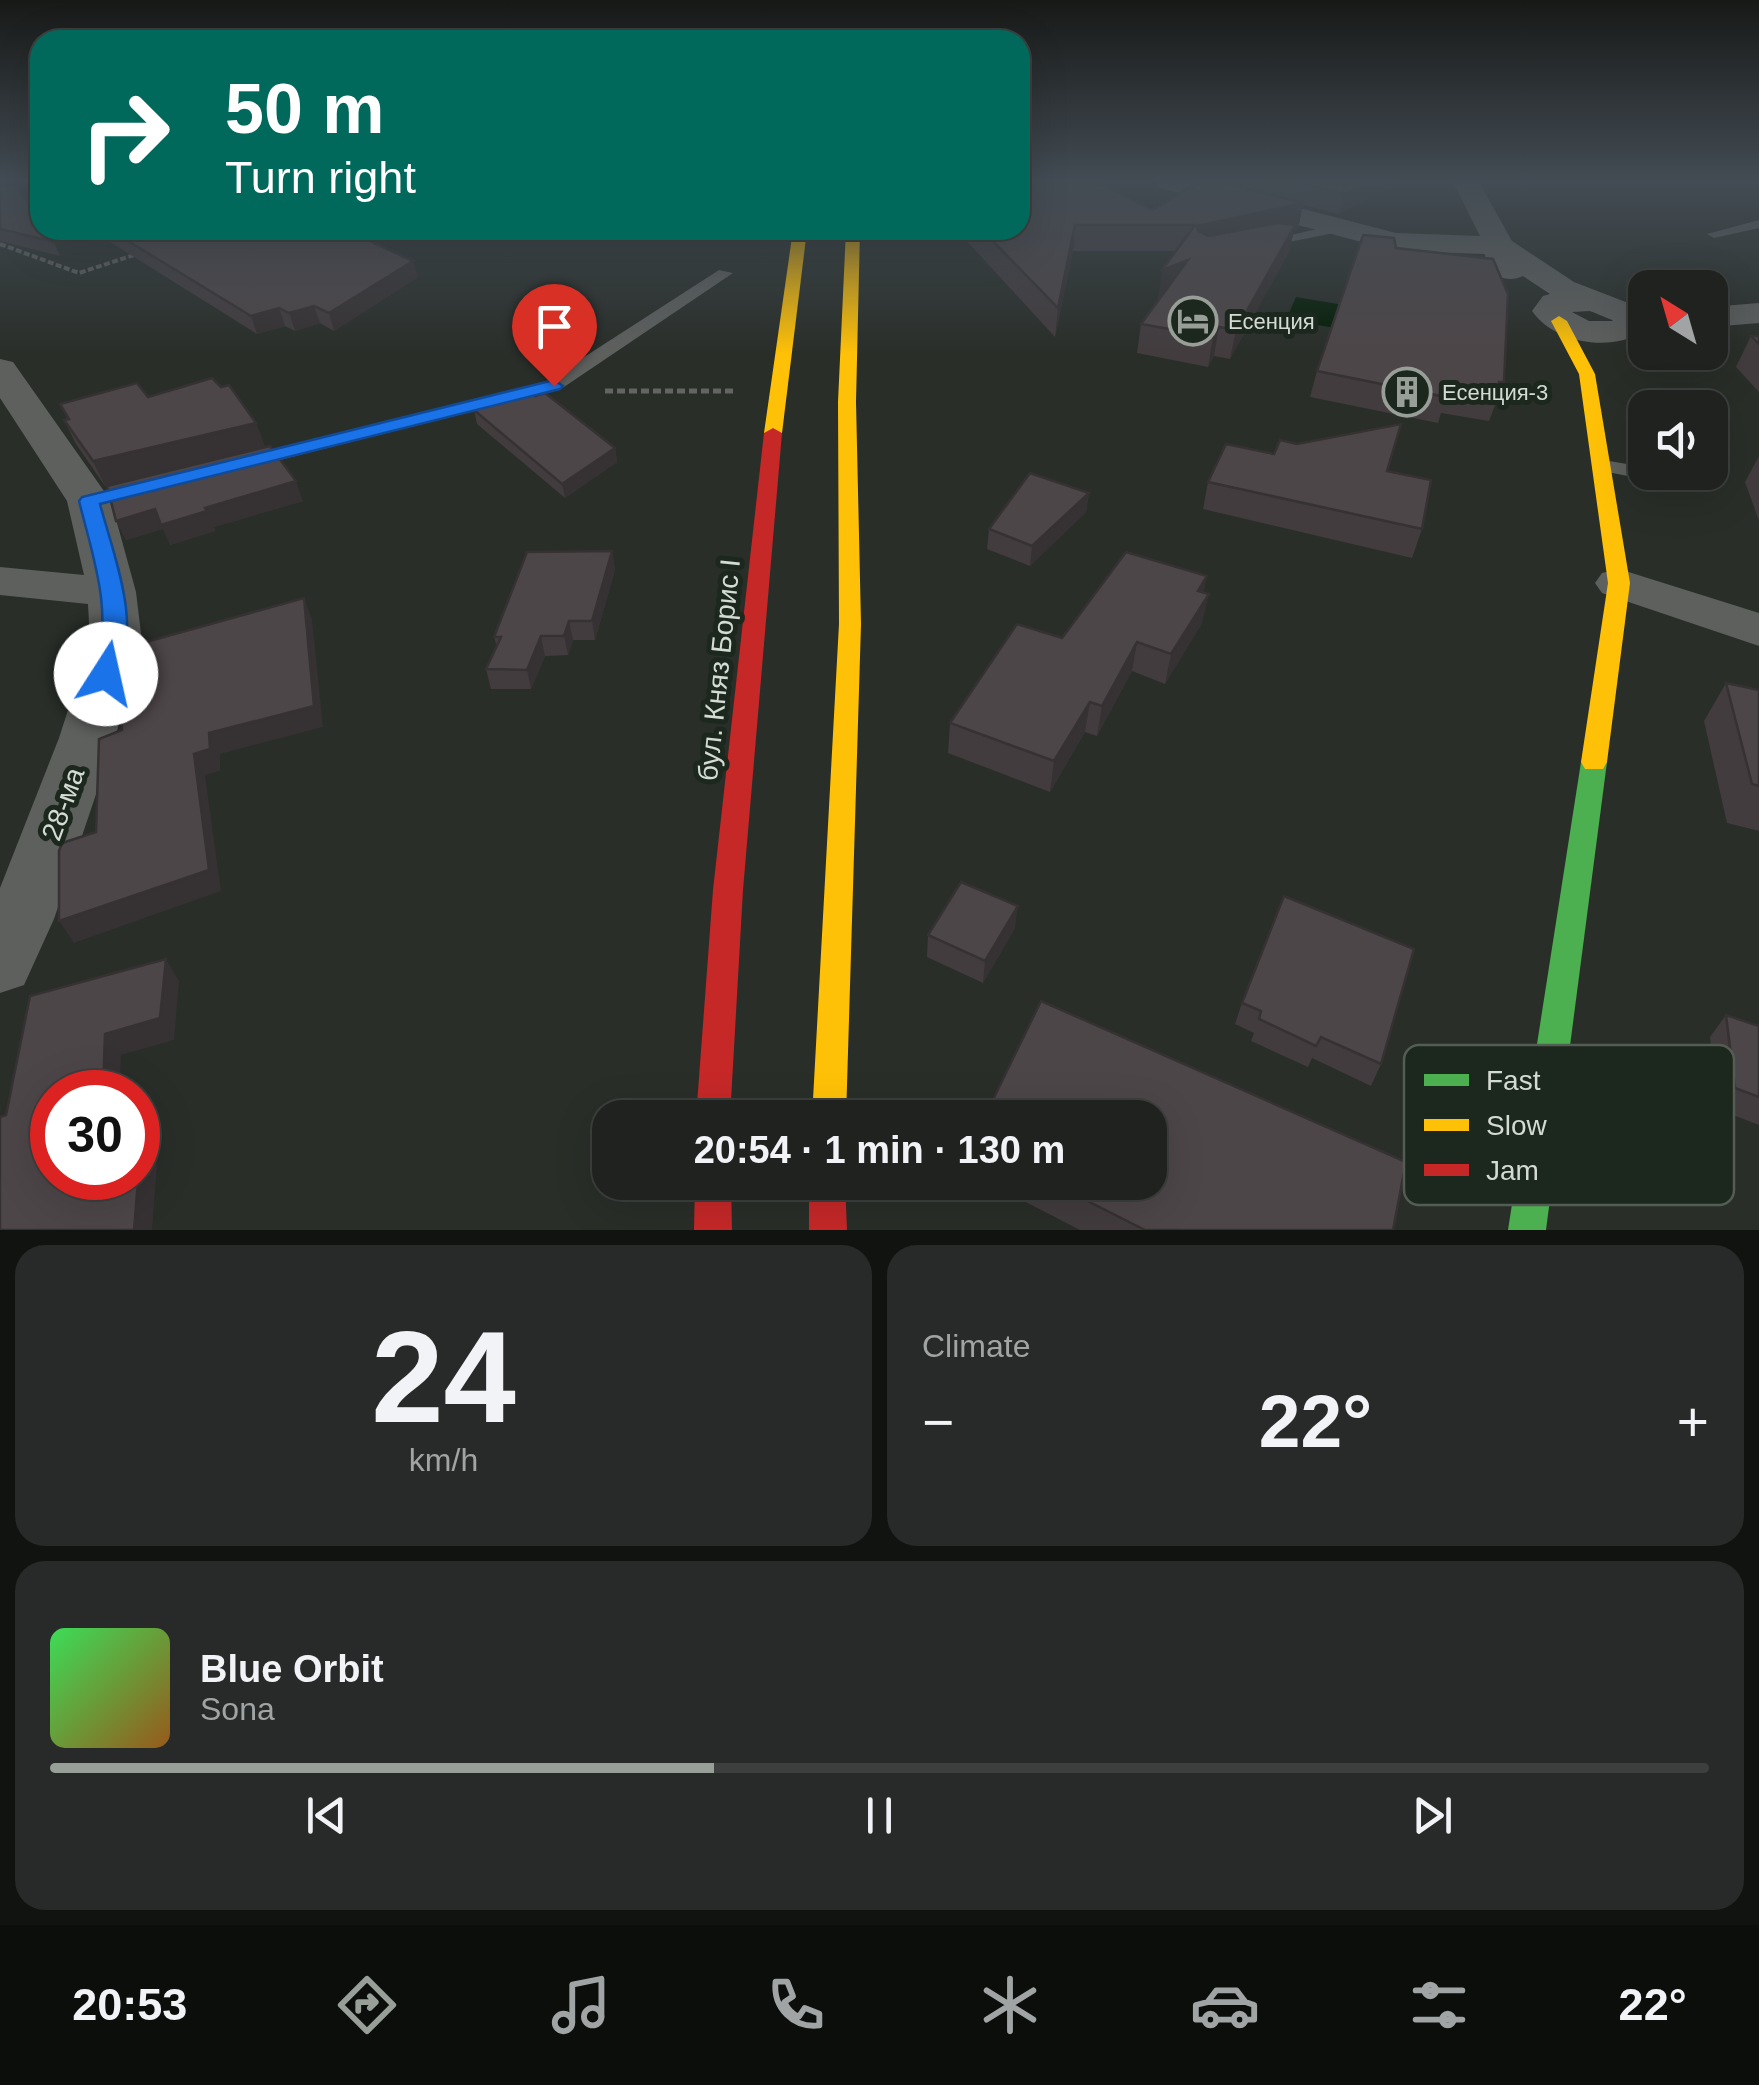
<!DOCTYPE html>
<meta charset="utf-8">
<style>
body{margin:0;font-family:Arial,sans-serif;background:#272a28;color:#f1f3f6;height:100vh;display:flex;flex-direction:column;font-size:38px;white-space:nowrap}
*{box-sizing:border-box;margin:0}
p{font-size:32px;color:#a1a4a4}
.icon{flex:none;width:55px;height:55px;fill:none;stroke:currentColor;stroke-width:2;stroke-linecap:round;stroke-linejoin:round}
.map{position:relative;height:1230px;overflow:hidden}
.drawer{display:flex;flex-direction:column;gap:15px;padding:15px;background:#111311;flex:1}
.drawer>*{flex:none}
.hud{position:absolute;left:30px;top:30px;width:1000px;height:210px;border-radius:30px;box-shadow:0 10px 40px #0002,0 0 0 2px #3c3f3d;background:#00695c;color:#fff;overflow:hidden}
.needle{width:65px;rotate:323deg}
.buttons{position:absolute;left:1628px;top:270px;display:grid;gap:20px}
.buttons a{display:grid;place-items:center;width:100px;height:100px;border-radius:20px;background:#1f221f;box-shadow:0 10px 40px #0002,0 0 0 2px #3c3f3d;font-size:50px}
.speed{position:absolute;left:30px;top:1070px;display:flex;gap:20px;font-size:50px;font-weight:700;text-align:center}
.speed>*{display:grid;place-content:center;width:130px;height:130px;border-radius:50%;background:#1f221f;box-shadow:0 10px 40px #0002,0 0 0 2px #3c3f3d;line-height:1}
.speed .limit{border:15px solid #d22;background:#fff;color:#111}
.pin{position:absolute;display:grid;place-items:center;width:85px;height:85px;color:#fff;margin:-102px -42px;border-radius:50% 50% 50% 0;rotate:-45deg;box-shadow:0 0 10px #0007}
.pin .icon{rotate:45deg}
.me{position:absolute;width:110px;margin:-55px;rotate:10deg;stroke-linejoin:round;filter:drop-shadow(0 0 8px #0008)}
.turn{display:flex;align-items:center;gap:35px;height:210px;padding:0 30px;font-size:45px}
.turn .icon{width:130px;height:130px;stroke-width:2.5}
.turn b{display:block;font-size:70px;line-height:85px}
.big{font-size:75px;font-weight:700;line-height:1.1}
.drawer .widget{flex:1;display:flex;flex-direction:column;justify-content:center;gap:15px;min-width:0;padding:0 35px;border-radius:30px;background:#272a28}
.drawer .dial{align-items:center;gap:0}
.dial b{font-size:130px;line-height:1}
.song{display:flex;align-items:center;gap:30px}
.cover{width:120px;height:120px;border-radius:15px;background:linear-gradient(135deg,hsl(130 70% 55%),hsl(30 70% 35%))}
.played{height:10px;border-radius:5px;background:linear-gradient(90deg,#989e98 40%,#3c3f3d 40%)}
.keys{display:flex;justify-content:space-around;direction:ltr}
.heat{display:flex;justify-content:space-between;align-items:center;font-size:55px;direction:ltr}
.drawer .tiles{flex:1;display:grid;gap:15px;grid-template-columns:1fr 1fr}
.widget:last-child{grid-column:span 2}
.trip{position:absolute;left:592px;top:1100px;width:575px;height:100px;border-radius:30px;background:#1f221f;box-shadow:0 10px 40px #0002,0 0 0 2px #3c3f3d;font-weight:700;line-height:100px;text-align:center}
.tabs{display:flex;height:160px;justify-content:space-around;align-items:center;background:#0c0e0c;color:#a1a4a4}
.tabs .icon{width:70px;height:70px}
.tabs .on{color:#989e98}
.tabs b{font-size:45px;color:#f1f3f6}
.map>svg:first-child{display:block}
</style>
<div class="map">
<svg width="1759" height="1230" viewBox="0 0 1759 1230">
<rect width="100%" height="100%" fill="#292e29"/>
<polygon fill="#041d06" points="1296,297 1398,314 1392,337 1286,320"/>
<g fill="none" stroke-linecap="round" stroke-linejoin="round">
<polyline stroke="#636563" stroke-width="4" stroke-dasharray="6 2.5" stroke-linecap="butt" points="0,244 79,273 140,253"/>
<polyline stroke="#636563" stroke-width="5" stroke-dasharray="8 4" stroke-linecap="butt" points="605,391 737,391"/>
<g fill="#5e605e" fill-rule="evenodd">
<polygon points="1759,220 1759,228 1714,238 1707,234"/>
<polygon points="1339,224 1344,225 1344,231 1258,248 1251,244"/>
<polygon points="719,270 733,273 561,389 244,469 234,463 237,459 547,381"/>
<polygon points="1603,460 1645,467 1645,472 1675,472 1706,478 1709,483 1698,489 1596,470 1593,466 1596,462"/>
</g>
<g fill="#5e605e" fill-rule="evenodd">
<path d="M1156,182h44l196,51 84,3 -27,-54h26l33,59 62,41 62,24 9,12v12c-32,23 -90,14 -113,-19l11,-15 7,-2 -27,-18c-17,8 -37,-1 -38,-22l-90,-3 -235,-63zM1590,311l22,9 1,1h-24l-17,-9z"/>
<polygon points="1759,303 1759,323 1710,327 1710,307"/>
<polygon points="0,359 13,362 111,501 136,592 142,642 115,738 54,919 24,985 0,993 0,888 59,738 90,642 88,604 0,595 0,567 84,575 67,501 0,398"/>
<polygon points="1619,569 1759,613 1759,646 1602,593 1595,583 1602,573"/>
</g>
<polygon fill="#4caf50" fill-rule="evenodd" points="1594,753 1603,755 1607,762 1546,1230 1508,1230 1581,762 1585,755"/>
<g fill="#ffc107" fill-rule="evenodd">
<polygon points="793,230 807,230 782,433 773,438 764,433"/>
<polygon points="846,230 860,230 856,402 861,624 846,1118 812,1118 839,624 838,402"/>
<polygon points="1559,316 1567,321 1595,374 1630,583 1607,762 1603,769 1585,769 1581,762 1608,583 1579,374 1551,321"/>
</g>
<g fill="#c62828" fill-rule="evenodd">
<polygon points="773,428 782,433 743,890 730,1118 696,1118 713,890 764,433"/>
<polygon points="695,1182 731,1182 732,1230 694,1230"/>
<polygon points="809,1182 845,1182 847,1230 809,1230"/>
</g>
</g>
<g fill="#423c3e">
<polygon points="1226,182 1401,182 1339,214 1303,205 1298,229 1294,230 1289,252 1230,359 1214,356 1208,367 1137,353 1141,324 1161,297 1158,298 1176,251 1073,251 1055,337 965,239 965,230 1020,230 1153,210 1226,184"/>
<polygon points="0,187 54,242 60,256 0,241"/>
<polygon points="91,230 346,230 418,277 334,331 320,323 295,331 285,326 257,334"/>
<polygon points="423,230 488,230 466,239"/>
<polygon points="1396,248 1504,382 1489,421 1441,413 1438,423 1310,397 1317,371"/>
<polygon points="1751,336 1759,336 1759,392 1736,367"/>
<polygon points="148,397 256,423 265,447 303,501 214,527 215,531 170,545 163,529 126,540 116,521 107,486 105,486 76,444 64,420 67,419 60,404"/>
<polygon points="474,410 615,448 617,462 565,498 477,424"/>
<polygon points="1274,454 1387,471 1422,529 1412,558 1203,509 1208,482"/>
<polygon points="1759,456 1759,521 1745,482"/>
<polygon points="1089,493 1086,512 1030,566 987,549 989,529"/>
<polygon points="612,551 615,570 595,640 573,640 568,655 545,656 531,689 491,689 486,669 497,646 494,637"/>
<polygon points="1204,593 1202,623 1165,684 1132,671 1097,736 1085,732 1050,792 948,753 950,723 1062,638"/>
<polygon points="1726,683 1759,690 1759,831 1727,823 1704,721"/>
<polygon points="1015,928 983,983 927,957 928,935"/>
<polygon points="1242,1003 1381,1064 1371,1086 1312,1058 1308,1067 1251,1041 1254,1033 1235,1024"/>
<polygon points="1726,1015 1759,1026 1759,1125 1717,1109 1710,1037"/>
<polygon points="987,1182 1150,1182 1393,1230 1080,1230"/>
</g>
<g fill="#363132">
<polygon points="1367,182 1401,182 1339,214 1344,194"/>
<polygon points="1303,203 1298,229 1294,230 1289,252 1230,359 1236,330 1193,252 1197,226"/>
<polygon points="1075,225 1073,251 1055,337 1058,308"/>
<polygon points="464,230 488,230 466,239"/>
<polygon points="1188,260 1183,288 1158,298 1162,270"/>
<polygon points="413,261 418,277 334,331 329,313"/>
<polygon points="314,306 320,323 295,331 289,313"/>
<polygon points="279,308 285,326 257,334 251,316"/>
<polygon points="1219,327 1214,356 1208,367 1213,337"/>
<polygon points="256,423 265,447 105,486 93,461"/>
<polygon points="615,448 617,462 565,498 562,484"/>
<polygon points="296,481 303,501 214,527 215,531 170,545 163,529 126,540 116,521 155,509 205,508"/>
<polygon points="1089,493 1086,512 1030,566 1032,546"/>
<polygon points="612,551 615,570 595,640 592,621"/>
<polygon points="1207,576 1201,605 1198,591"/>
<polygon points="1209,594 1202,623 1165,684 1171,654"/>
<polygon points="304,598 312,619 323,727 220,754 220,771 205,775 221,891 74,943 59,921 194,754"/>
<polygon points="569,621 573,640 568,655 564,636"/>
<polygon points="541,636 545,656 531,689 527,670"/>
<polygon points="1137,642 1132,671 1097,736 1102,706"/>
<polygon points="1090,702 1085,732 1050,792 1054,761"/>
<polygon points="1018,906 1015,928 983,983 985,961"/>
<polygon points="166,959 179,981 174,1040 121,1055 120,1092 103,1092 105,1034"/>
<polygon points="141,1145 157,1166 152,1230 134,1230"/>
</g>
<g fill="#4d4648" stroke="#363132" stroke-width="2.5">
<polygon points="1020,182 1098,182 1153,210 1197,182 1220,182 1303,203 1197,226 1198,231 1209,236 1277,223 1295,225 1236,330 1219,327 1213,337 1141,324 1188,260 1162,270 1195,225 1075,225 1058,308 982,230 1020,230"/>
<polygon points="1298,182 1367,182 1344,194"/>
<polygon points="15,184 40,221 40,230 46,230 54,242 0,229 0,187"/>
<polygon points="110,230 346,230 413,261 329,313 314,306 289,313 279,308 251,316"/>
<polygon points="1363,235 1394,238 1396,248 1493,259 1508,294 1504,382 1499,382 1498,395 1447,387 1446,397 1317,371"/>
<polygon points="1751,336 1759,336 1759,344"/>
<polygon points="212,378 221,387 229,385 256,423 93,461 64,420 69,419 60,404 137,383 148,397"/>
<polygon points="530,392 535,396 545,393 615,448 562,484 474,410"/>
<polygon points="1401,424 1387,471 1431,480 1422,529 1208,482 1226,444 1274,454 1280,440 1297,444"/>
<polygon points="270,446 296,481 205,508 207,511 161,525 155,509 116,521 107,486"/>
<polygon points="1030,473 1089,493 1032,546 989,529"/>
<polygon points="612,551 592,621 569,621 564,636 541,636 527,670 486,669 501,637 494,637 527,552"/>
<polygon points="1126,552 1207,576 1198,591 1209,594 1171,654 1137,642 1102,706 1090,702 1054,761 950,723 1017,624 1062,638"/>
<polygon points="304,598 314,706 209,733 210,749 194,754 209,870 59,921 59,851 62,843 96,832 99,739 122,730 118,681 128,647"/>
<polygon points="1726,683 1759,690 1759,786 1752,784"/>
<polygon points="961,882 1018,906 985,961 928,935"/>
<polygon points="1284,896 1414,949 1381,1064 1321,1037 1316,1046 1259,1019 1261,1011 1242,1003"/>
<polygon points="166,959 160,1018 105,1034 103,1092 52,1092 52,1178 138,1178 138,1146 141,1145 134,1230 0,1230 0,1117 6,1115 30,996"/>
<polygon points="1041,1001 1406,1162 1393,1230 1145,1230 1050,1182 1150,1182 1150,1118 984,1118"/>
<polygon points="1726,1015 1759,1026 1759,1097 1735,1088"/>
</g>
<linearGradient id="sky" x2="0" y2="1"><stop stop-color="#171917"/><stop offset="0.51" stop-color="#434c54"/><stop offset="1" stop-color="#434c54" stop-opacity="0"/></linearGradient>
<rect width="1759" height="354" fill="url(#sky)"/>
<path fill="#1a73e8" stroke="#114b97" stroke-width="2.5" d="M554,380l9,6 -3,3 -460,115c14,53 44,124 15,176h-18l-3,-6c20,-61 0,-113 -15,-173l3,-4z"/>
<defs>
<g id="hotel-ring" transform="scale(2.5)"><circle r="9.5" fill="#1c271d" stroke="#989e98" stroke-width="1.5"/><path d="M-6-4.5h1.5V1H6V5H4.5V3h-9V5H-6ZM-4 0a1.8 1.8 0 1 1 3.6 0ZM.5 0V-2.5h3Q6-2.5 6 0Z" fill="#989e98"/></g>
<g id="building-ring" transform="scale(2.5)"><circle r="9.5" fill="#1c271d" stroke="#989e98" stroke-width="1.5"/><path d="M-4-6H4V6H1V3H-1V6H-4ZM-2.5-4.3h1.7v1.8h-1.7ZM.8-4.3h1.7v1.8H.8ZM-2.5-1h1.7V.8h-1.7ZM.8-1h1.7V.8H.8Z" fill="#989e98"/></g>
</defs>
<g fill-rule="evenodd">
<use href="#hotel-ring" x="1193" y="321"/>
<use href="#building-ring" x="1407" y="392"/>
</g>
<g text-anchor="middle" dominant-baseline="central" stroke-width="10" stroke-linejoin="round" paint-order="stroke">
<g font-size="22" fill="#d4dbd4" stroke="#1c271d" text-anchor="start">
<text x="1228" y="321">Есенция</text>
<text x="1442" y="392">Есенция-3</text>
</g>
<g font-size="28" fill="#d4dbd4" stroke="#1c271d">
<text transform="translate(719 670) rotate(-84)">бул. Княз Борис I</text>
<text transform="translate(63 804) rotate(-70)">28-ма</text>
</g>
</g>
<rect x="1404" y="1045" width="330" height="160" rx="15" fill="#1c271d" stroke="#535d54" stroke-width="2.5"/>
<rect x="1424" y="1074" width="45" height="12" fill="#4caf50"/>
<rect x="1424" y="1119" width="45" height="12" fill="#ffc107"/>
<rect x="1424" y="1164" width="45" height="12" fill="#c62828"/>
<g font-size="28" fill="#d4dbd4">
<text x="1486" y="1090">Fast</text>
<text x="1486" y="1135">Slow</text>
<text x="1486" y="1180">Jam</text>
</g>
</svg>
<div class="buttons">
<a><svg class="needle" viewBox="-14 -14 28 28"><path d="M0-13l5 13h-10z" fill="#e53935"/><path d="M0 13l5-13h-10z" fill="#a1a4a4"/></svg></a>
<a><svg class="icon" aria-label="sound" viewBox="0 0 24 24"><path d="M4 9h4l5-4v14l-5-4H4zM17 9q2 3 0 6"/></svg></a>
</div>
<div class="speed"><div class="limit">30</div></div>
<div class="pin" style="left:554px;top:386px;background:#d93025"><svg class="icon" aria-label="arrive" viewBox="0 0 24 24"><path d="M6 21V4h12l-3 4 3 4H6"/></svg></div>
<svg class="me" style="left:106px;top:674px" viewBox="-20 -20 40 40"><circle r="19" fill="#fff"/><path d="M0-13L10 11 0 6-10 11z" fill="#1a73e8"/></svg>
<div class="trip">20:54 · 1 min · 130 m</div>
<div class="hud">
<div class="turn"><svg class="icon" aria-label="right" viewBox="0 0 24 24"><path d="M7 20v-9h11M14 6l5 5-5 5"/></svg><div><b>50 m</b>Turn right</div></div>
</div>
</div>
<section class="drawer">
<div class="tiles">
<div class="widget dial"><b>24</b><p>km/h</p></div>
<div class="widget"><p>Climate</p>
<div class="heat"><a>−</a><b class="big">22°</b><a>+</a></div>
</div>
<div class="widget">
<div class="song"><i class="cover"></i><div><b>Blue Orbit</b><p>Sona</p></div></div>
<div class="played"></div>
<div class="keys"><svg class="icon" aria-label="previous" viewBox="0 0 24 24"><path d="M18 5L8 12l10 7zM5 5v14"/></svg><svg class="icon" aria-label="pause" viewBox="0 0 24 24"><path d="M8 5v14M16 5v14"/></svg><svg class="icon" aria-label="next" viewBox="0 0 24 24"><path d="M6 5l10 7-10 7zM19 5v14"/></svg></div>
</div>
</div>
</section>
<nav class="tabs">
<b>20:53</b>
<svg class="icon on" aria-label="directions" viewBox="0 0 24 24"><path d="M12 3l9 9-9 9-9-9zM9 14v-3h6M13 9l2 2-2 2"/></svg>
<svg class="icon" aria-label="music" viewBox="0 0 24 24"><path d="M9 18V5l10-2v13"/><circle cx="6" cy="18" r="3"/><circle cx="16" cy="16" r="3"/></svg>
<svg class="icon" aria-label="phone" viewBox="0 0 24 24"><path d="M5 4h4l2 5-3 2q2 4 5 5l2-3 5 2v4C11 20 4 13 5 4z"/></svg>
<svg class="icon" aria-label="climate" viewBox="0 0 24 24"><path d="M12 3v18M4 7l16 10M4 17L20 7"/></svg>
<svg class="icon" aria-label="car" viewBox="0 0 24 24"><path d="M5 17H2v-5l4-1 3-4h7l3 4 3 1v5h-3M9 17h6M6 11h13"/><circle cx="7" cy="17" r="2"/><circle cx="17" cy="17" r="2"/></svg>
<svg class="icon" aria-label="filters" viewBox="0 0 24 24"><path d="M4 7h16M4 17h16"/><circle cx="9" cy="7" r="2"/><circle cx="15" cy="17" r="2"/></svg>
<b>22°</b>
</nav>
